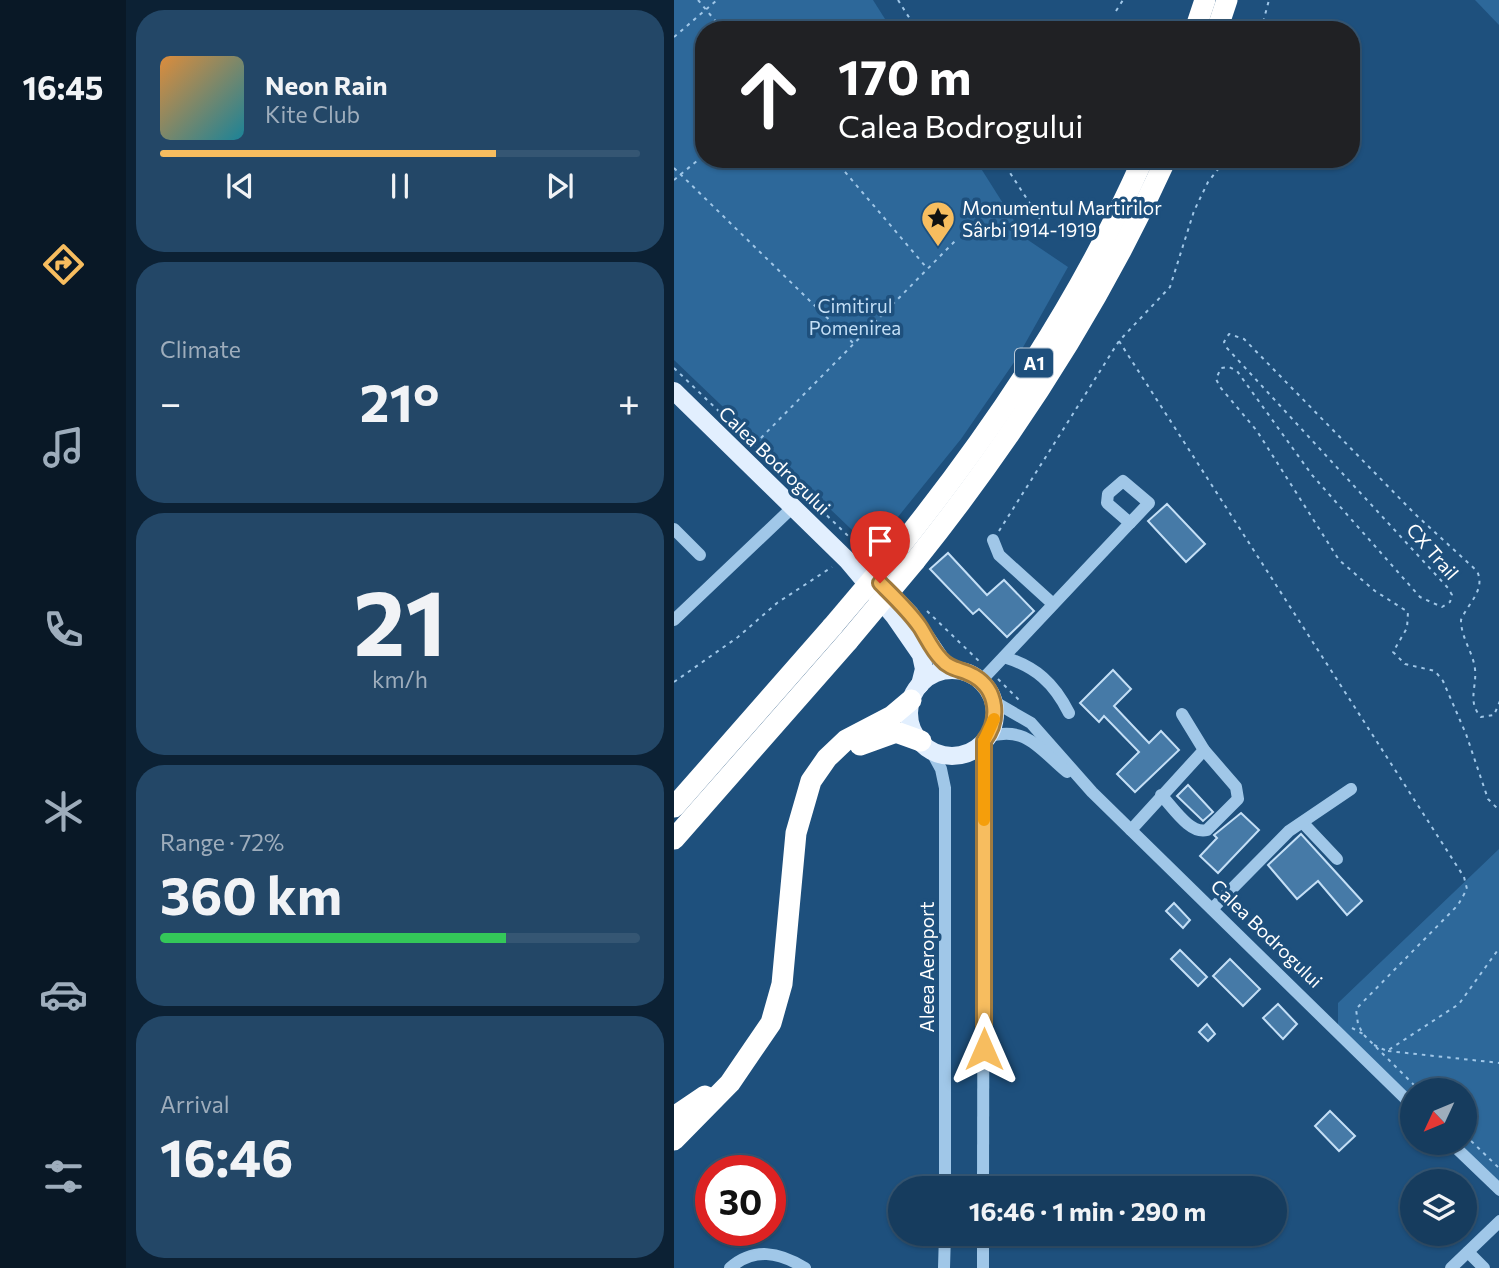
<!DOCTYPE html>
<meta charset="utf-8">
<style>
body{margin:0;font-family:Commissioner,sans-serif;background:#234767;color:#f1f3f6;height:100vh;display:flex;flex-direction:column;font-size:26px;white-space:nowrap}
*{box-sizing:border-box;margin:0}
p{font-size:23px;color:#9eadbc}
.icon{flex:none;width:38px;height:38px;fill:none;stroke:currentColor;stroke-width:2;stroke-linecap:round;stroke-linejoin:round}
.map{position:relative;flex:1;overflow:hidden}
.drawer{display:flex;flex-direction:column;gap:10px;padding:10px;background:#0c2134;width:548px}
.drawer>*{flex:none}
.banner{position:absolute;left:21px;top:21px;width:665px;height:147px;border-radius:28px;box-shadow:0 2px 5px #0004,0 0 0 2px #355673;background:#202124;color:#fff;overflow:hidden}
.needle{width:46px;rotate:226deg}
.controls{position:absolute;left:726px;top:1078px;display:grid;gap:14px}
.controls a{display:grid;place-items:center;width:77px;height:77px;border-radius:50%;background:#163c5e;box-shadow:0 2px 5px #0004,0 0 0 2px #355673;font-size:35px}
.speed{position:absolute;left:21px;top:1155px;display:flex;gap:14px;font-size:35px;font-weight:700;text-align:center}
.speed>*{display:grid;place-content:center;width:91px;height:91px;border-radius:50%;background:#163c5e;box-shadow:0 2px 5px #0004,0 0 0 2px #355673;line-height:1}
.speed .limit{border:10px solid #d22;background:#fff;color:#111}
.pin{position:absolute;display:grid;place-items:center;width:60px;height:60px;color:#fff;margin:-72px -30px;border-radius:50% 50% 50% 0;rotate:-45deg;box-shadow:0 0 7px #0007}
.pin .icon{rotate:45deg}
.me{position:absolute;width:77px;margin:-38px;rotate:0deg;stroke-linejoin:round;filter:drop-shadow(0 0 5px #0008)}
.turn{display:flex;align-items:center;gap:24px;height:147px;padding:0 28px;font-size:32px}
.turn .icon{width:91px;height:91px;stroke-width:2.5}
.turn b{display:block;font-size:49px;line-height:60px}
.big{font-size:52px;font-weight:700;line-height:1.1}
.drawer .widget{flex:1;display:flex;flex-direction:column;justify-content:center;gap:10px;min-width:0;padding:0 24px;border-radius:28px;background:#234767}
.drawer .dial{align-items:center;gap:0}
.dial b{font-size:91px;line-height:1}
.song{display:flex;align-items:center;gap:21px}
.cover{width:84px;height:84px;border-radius:10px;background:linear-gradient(135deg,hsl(30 70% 55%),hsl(190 70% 35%))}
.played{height:7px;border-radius:4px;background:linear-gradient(90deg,#f7bd5f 70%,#355673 70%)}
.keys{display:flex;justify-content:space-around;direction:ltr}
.heat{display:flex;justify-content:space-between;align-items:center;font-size:38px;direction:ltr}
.charge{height:10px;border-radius:5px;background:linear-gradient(90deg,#34c759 72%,#355673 0)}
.trip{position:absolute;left:214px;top:1176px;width:399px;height:70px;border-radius:35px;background:#163c5e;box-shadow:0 2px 5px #0004,0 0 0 2px #355673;font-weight:700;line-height:70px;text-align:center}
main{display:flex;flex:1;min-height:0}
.dock{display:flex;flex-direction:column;width:126px;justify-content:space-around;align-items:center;background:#091826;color:#9eadbc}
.dock .icon{width:49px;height:49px}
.dock .active{color:#f7bd5f}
.dock b{font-size:32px;color:#f1f3f6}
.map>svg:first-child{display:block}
</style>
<main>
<nav class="dock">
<b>16:45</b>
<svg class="icon active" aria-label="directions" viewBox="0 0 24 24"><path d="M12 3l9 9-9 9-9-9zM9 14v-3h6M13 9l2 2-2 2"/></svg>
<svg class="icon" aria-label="music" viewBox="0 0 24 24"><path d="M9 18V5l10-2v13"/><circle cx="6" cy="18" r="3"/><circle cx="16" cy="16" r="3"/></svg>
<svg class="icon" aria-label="phone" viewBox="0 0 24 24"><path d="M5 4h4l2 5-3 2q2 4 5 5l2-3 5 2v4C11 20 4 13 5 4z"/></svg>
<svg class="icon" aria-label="climate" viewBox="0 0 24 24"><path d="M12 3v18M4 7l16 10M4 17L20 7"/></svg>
<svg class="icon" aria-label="car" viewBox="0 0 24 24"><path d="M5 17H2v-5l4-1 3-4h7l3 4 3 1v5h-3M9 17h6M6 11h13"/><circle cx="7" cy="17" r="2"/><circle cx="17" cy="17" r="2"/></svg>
<svg class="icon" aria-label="filters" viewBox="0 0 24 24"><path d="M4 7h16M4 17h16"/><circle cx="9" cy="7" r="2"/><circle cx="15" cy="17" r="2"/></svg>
</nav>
<section class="drawer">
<div class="widget">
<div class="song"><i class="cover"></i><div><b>Neon Rain</b><p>Kite Club</p></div></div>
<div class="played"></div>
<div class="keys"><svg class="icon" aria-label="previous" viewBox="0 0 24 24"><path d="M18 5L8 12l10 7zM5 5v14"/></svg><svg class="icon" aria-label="pause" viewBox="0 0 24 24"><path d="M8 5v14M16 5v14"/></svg><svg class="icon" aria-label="next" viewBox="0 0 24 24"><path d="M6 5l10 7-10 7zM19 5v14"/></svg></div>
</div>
<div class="widget"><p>Climate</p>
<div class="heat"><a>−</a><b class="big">21°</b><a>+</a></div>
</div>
<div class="widget dial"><b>21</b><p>km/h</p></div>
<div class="widget"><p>Range · 72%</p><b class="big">360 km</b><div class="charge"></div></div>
<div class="widget"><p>Arrival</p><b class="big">16:46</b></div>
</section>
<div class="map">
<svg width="826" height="1268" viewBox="0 0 826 1268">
<rect width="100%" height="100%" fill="#1e507d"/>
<g fill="#2d689a">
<polygon points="0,0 199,0 218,30 30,30 30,159 301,159 351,238 394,267 343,358 287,439 198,549 0,360"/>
<polygon points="801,0 825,0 825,25"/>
<polygon points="825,849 825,1189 778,1143 791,1143 791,1090 738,1090 738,1104 664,1032 664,1003"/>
</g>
<g fill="#467aa7" stroke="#c4dff6" stroke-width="2">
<polygon points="493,504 531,544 512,562 474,521"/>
<polygon points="274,553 313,595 330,580 360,611 333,637 305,609 299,614 256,569"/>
<polygon points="439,670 457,689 440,706 475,743 487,731 505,750 461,792 443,774 465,752 430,716 425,722 406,703"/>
<polygon points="514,785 539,812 529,821 503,796"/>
<polygon points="567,813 585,830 544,873 526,856 543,838 540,835"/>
<polygon points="627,834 688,901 673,915 644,881 623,899 594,865"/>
<polygon points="500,903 516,920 509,928 492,911"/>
<polygon points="506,950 533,977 524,986 497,959"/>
<polygon points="556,959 586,989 569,1006 539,976"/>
<polygon points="604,1004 623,1024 609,1039 589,1018"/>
<polygon points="533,1024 541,1034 534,1041 525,1032"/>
<polygon points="656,1111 681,1136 665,1151 641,1126"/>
</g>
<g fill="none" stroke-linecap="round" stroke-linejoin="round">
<g stroke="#a0c7e8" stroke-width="2" stroke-dasharray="3.5 5" stroke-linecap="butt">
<polyline points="24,0 49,30"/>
<polyline points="224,0 243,30"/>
<polyline points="442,11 449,0"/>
<polyline points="587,30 595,0"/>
<polyline points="0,37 43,0"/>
<polyline points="160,159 252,267"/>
<polyline points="327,159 377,236"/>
<polyline points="0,168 179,343"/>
<polyline points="0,180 30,155"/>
<polyline points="445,341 790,877 793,889 784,905 682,1009 684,1024 689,1034 745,1090"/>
<polyline points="0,368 196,557"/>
<polyline points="81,444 283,239"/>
<polyline points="325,531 445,341 496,287 520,211 534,182 552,159"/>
<polyline points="253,611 307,663"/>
<polyline points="324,679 345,700"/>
<polyline points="0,682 64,637 103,603 158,567"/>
<path d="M826,701l-6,14 -13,2c-14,-15 -4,-30 -6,-48 -2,-17 -14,-31 -14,-49 7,-17 25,-30 16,-49l-62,-57 -171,-175 -15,-5 -5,8 2,5 222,241 4,7 -2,7 -8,5 -22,-10 -108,-122 -75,-104 -8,-4 -8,1 -5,11 4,8 37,44 82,129 36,31 33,21 -1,16 -14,24 12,12 30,7 8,10 23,53 22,65 12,12"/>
<polyline points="678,1028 689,1034"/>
<polyline points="700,1045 713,1051 785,1004 826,947"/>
<polyline points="714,1051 826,1063"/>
<polyline points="791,1135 826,1169"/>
</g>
<g stroke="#a0c7e8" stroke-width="12">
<polygon points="449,481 475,503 456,523 433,503 434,494"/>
<polyline points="0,529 26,555"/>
<polyline points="319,540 325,555 379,604"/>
<polyline points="0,620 119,507"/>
<path d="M330,657c32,10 50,26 65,56"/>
<polyline points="307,681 456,523"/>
<polyline points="319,701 357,723 418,792 738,1105"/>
<path d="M313,737c39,-12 51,11 80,35"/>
<polyline points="256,749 267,769 271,788 271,1188"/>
<path d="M487,795c11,11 29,40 46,35l31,-31 -2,-12 -32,-37 -22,-36"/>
<polyline points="629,823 663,859"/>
<polyline points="457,830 530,750"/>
<polyline points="538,909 615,831 677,789"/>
<polyline points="777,1143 826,1190"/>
<polyline points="309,1188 310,742"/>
<polyline points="794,1252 810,1268"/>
<path d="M56,1268c24,-21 49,-16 75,0"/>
<polyline points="270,1268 271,1234"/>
<polyline points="309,1268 309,1234"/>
<polyline points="777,1268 826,1221"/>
</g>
<g stroke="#e2effe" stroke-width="18">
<polyline points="0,391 173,560 220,616 247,655 250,669 246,685"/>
<polyline points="207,584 236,614 267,660 279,670"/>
<circle cx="278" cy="713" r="43"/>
</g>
<g stroke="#fff" stroke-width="21">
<polyline points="521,30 531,0"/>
<polyline points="543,30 553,0"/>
<path d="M224,549c97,-121 182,-248 245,-390"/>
<path d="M241,561c100,-125 185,-256 251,-402"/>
<polyline points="186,745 222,732 247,741"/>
<polyline points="0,807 158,627"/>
<polyline points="0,839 174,641"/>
<polyline points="0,1117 31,1096"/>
<polyline points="0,1140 56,1083 97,1023 108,984 122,833 137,781 153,758 172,740 218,716 237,700"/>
</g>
<g stroke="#fff" stroke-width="21">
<polyline points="158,627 224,549"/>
<polyline points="174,641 241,561"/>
</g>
</g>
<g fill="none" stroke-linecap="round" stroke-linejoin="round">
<g stroke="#a17b3e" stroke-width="18">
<path id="route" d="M206,583c14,14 29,28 40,44 7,11 12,23 21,32 9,11 21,10 33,17 24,14 26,44 10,65v308"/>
</g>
<use href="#route" stroke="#f7bd5f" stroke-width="12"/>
<polyline stroke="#f59e0b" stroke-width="12" points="310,820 310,741 320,719"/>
</g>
<defs>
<g id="sight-pin" transform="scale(1.75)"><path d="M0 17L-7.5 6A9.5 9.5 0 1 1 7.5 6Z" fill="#f7bd5f" stroke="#1e507d"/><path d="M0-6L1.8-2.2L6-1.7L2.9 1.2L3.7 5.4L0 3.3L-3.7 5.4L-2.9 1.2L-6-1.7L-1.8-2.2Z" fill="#111"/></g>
</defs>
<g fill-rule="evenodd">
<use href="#sight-pin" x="264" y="218"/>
</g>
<g text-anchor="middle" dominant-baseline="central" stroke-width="7" stroke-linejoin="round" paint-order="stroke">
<rect fill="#1e507d" stroke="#bccad8" stroke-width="2" x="341" y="348.5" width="38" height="29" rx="5"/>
<g font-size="18" font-weight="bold" fill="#fff">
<text x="360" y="363">A1</text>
</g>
<g font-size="19" fill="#fff" stroke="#1e507d" text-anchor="start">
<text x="288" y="207">Monumentul Martirilor<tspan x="288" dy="22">Sârbi 1914-1919</tspan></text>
</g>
<g font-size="19" fill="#c4dff6" stroke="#1e507d">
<text x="181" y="305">Cimitirul<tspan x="181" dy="22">Pomenirea</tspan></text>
</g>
<g font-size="19" fill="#fff" stroke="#1e507d">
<text transform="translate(101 460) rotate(44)">Calea Bodrogului</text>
<text transform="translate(759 551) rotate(49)">CX Trail</text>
<text transform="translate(593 933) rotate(44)">Calea Bodrogului</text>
<text transform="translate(252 967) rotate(-90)">Aleea Aeroport</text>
</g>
</g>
</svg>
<div class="controls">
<a><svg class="needle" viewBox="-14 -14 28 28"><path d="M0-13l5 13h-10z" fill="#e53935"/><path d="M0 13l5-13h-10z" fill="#9eadbc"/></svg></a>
<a><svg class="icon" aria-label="layers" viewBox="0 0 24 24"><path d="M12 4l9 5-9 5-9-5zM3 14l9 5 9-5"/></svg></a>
</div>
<div class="speed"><div class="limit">30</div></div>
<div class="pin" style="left:206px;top:583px;background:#d93025"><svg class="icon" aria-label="arrive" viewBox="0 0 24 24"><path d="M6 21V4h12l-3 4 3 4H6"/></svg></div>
<svg class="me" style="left:310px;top:1049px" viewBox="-20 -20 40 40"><path d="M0-17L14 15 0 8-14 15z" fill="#f7bd5f" stroke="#fff" stroke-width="4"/></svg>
<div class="trip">16:46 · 1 min · 290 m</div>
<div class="banner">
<div class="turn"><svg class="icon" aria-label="ahead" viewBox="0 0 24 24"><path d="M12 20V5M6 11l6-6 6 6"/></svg><div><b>170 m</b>Calea Bodrogului</div></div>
</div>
</div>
</main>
